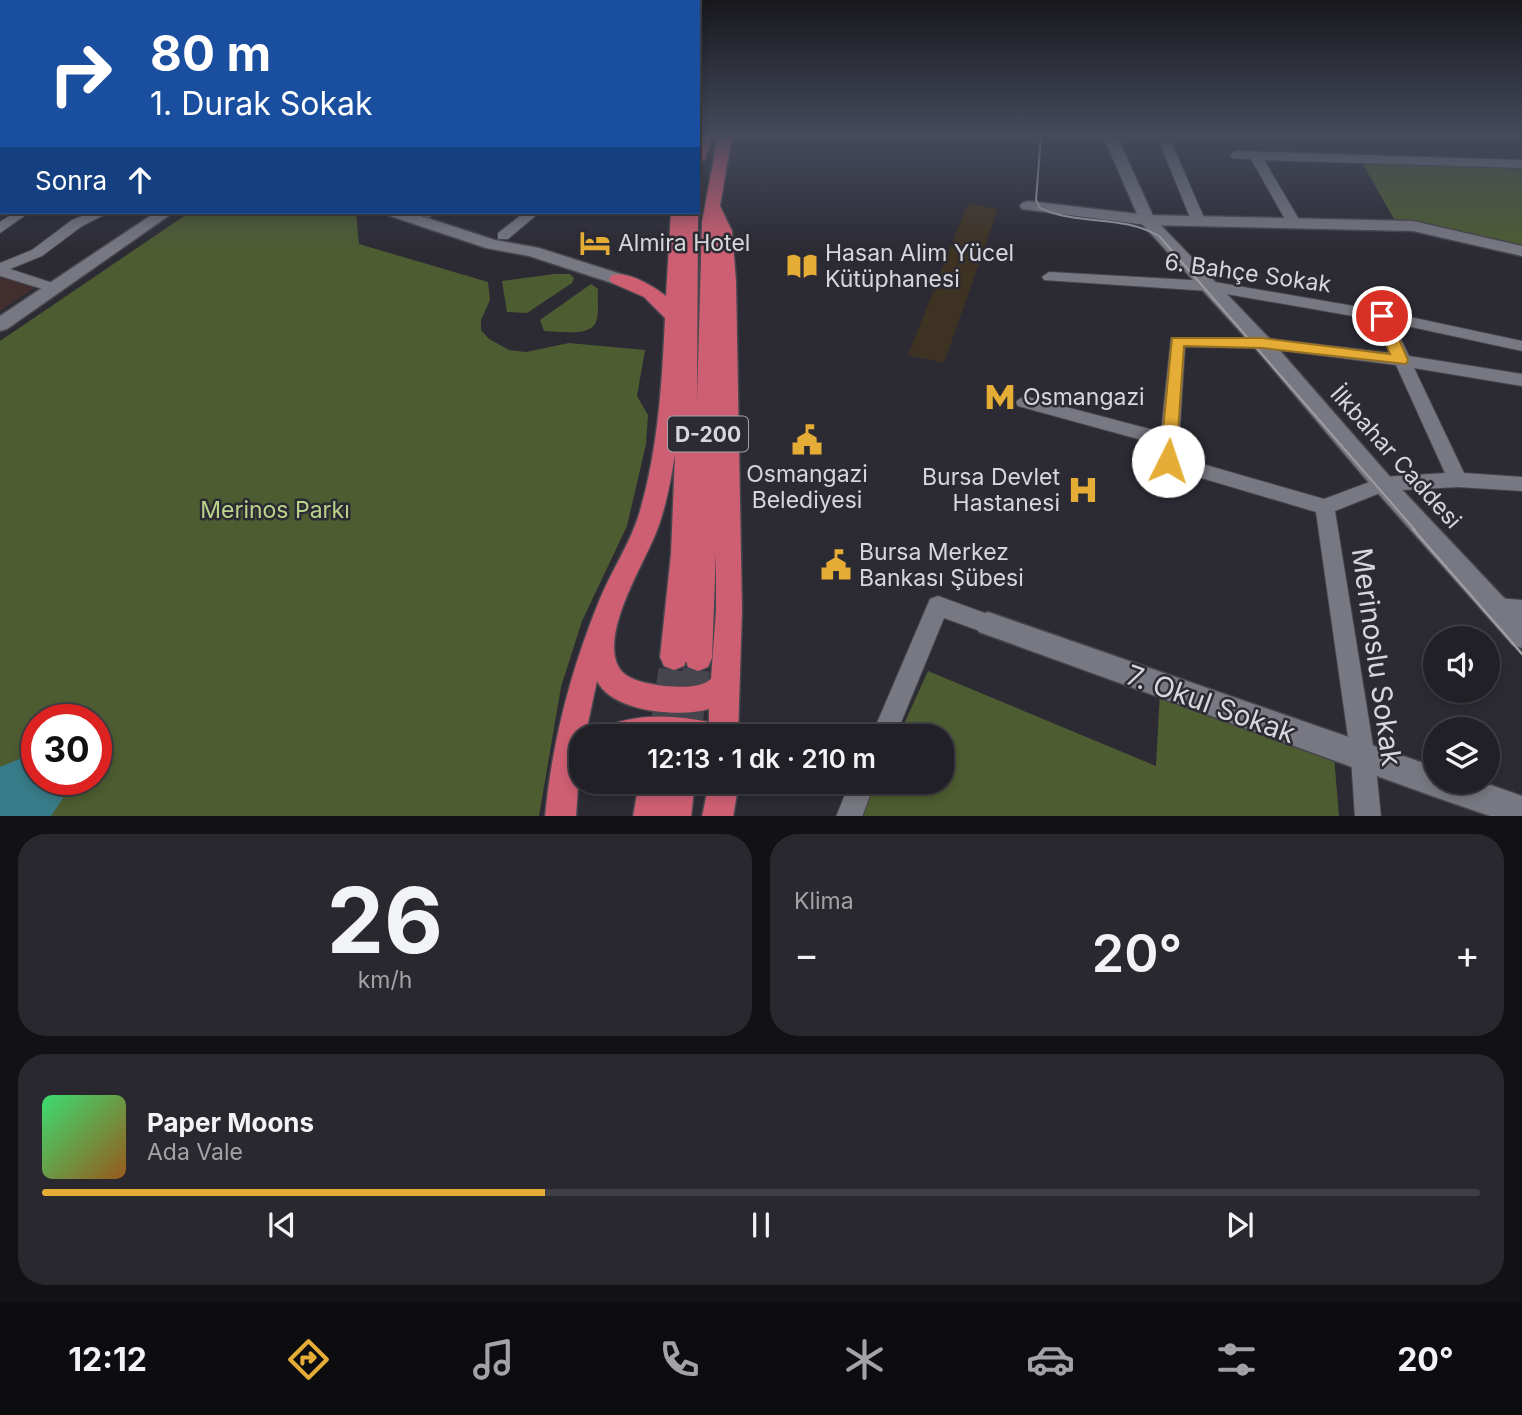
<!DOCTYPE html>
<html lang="tr">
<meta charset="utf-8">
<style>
body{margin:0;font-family:Inter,sans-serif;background:#29282f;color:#f1f3f6;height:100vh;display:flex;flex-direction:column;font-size:26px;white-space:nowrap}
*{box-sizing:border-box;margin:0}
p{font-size:23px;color:#a2a3a7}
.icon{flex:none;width:38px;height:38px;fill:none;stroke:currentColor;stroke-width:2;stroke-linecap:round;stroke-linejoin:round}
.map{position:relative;height:816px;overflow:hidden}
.drawer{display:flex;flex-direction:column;gap:18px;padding:18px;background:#121215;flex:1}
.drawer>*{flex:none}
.banner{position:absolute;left:0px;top:0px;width:700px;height:214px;box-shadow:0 4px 10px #0003,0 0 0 2px #3e3e44;background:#1a4fa0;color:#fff;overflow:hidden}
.fabs{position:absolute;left:1423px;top:626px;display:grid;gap:14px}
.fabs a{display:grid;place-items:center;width:77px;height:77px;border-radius:50%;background:#212027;box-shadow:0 4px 10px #0003,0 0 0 2px #3e3e44;font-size:35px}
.speed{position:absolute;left:21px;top:704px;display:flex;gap:14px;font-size:35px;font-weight:700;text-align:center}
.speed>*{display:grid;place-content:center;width:91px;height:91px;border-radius:50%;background:#212027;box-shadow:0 4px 10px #0003,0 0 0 2px #3e3e44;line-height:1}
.speed .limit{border:10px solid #d22;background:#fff;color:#111}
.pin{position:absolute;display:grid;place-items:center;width:60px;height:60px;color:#fff;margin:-30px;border:4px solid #fff;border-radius:50%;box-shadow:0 2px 7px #0007}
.me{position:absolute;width:77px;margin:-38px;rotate:4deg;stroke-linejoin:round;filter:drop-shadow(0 0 5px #0008)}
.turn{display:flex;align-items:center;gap:24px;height:147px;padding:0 35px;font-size:32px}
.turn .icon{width:91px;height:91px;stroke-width:2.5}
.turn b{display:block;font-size:49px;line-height:60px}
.then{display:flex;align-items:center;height:66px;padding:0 35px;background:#0003;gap:14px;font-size:26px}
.big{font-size:52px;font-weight:600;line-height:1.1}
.drawer .tile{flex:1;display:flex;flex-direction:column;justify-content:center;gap:10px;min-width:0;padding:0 24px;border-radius:28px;background:#29282f}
.drawer .dial{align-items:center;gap:0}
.dial b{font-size:91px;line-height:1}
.song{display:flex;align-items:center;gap:21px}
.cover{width:84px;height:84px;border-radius:10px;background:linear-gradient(135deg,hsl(140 70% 55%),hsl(30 70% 35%))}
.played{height:7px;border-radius:4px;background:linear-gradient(90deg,#e5ad36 35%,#3e3e44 35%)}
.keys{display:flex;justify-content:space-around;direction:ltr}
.heat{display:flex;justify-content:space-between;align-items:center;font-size:38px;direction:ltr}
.drawer .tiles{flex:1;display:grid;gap:18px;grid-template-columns:1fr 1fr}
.tile:last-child{grid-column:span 2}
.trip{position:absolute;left:569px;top:724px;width:385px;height:70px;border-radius:28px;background:#212027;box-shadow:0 4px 10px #0003,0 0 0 2px #3e3e44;font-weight:600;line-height:70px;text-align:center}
.menu{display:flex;height:112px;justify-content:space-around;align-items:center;background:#0d0d10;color:#a2a3a7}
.menu .icon{width:49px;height:49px}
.menu .active{color:#e5ad36}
.menu b{font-size:32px;color:#f1f3f6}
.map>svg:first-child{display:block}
</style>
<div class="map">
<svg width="1522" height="817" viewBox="0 0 1522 817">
<rect width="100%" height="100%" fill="#2c2b34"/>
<polygon fill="#3e3223" points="968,203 998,209 944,363 908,355"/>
<polygon fill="#422e2e" points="0,277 36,287 0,311"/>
<g fill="#4d5c31" fill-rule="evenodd">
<polygon points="1361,161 1522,169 1522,248 1394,219"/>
<path d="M190,212h166l3,32 129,38 2,18 -9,20v10l8,9 20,11 17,2 43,-9 76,7 -8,46 11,19 -2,29 -19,82 -45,95 -21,66 -22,129 -539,1v-476zM37,719h59v60h-59z"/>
<polygon points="554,274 570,274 574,278 572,283 527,313 507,312 502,281"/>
<path d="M591,284l7,5c-1,9 2,27 -3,35 -8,13 -38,7 -51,7l-4,-11z"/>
<polygon points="928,671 1156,766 1160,692 1334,756 1339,816 856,817 862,815 877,782 942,782 942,737 898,737"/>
</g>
<polygon fill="#387c89" points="29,755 37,755 37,779 65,779 63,798 51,816 0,816 0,767"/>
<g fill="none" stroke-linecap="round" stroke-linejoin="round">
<g stroke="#46454d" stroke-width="27" stroke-dasharray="27 14" stroke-linecap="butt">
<polyline points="662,737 674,657"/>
<polyline points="687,737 698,658"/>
</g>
<g stroke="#46464d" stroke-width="2">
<g id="minor">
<polygon points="1167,142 1173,146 1205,220 1203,223 1193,223 1191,220 1161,146"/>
<polygon points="1236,151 1522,160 1522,168 1264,160 1300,221 1293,225 1286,221 1251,159 1232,158 1230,155"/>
<polygon points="2,156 2,164 0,165 0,157"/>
<polygon points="15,212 30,212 0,233 0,222"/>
<polygon points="92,212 110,212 82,226 42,256 10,269 59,285 62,288 59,291 49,291 0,276 0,263 32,250 72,220"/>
<polygon points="423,212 438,212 429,217 424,216"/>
<polygon points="525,212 540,212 508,239 498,239 498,233"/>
<path d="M1049,272l160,9 173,30 140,30v10l-129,-28 16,33 113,18v12l-108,-18 50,105 58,4v14l-64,-4 -73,4 -50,20 40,247 6,59h-26l-4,-59 -35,-246 -155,-46 -2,-5 1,-16 -142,-39 -3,-4 9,-6 137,36 10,-94h91l129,15 -15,-33 -167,-29 -165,-11 -2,-3zM1185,347l77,1 134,17 49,108 -62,4 -59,22 -146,-42z"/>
<polygon points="938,596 996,617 999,624 996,631 988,634 944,618 895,737 871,737 930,599"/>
<polygon points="1497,598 1522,600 1522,620 1489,615 1486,608 1489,601"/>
<polygon points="850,782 875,782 862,817 836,817"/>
</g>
</g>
<g stroke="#46464d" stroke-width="3">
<g id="tertiary">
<polygon points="1028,201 1147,215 1413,221 1522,246 1522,256 1413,231 1147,225 1022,209 1020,206 1022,203"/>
<polygon points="988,612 1435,767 1435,782 1482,782 1522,796 1522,817 1493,817 1435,797 979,632 975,624 979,616"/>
</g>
</g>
<g stroke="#46464d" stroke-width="3">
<g id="secondary">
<polygon points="1103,136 1117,136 1154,218 1269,338 1391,478 1522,617 1522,648 1513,645 1375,490 1255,348 1141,223"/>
<rect x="0" y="173" width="2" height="10"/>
<polygon points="156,212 174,212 7,329 0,331 0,316"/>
<polygon points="385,212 409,212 495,240 539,248 624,275 627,279 624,283 612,283 529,256 486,248 387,215"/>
</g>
</g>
<g stroke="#46464d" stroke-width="3">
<g id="trunk">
<polygon points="698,136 712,136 705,159 698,163"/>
<path d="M718,136h14l-12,70 12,25 4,50 6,329 -4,127h-137l4,-10c33,-14 69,-12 104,-5v-13c-29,9 -97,3 -112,-28l-12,56h-4l-5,80h-31c7,-76 26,-147 54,-216 12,-30 31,-57 40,-87 19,-63 23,-130 26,-196l-21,-21 -32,-14 -3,-4 3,-4c17,-4 41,11 54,21l5,-84 27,-1 -1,191 5,-180zM675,454l-4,100 -11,103 4,9 10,4 10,-4 2,-5 2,6 10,4 10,-4 4,-9 4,-106v58l-5,69c-12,10 -32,8 -47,7 -13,-2 -36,-5 -44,-17 -22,-33 24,-105 36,-136 10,-25 15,-53 19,-79z"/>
<polygon points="639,782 695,782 691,817 633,817"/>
<polygon points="709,782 739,782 733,817 702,817"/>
</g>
</g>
<use href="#minor" fill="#787882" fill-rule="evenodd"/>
<use href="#tertiary" fill="#787882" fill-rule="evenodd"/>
<use href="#secondary" fill="#787882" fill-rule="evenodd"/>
<use href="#trunk" fill="#ce5e72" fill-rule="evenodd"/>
<path stroke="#9c9ca2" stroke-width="2" d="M1041,136l-5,64 4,8c38,18 81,6 119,28l256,294"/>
<polyline stroke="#9c9ca2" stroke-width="2.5" points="1413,529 1522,654"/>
</g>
<linearGradient id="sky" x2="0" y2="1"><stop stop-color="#18181d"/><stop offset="0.54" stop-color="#454a5c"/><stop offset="1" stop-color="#454a5c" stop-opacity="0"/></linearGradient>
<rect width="1522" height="250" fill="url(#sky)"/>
<polygon fill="#e5ad36" stroke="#957023" stroke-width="2" points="1382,311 1389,316 1408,360 1406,364 1262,348 1184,346 1176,461 1174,465 1162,465 1160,461 1172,338 1262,338 1390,354 1375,316"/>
<defs>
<g id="hotel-bare" transform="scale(2.415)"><path d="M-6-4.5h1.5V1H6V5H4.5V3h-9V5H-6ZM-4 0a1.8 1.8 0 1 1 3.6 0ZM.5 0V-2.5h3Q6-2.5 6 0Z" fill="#e5ad36" stroke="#2c2b34" stroke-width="2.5" paint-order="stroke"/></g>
<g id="library-bare" transform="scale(2.415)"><path d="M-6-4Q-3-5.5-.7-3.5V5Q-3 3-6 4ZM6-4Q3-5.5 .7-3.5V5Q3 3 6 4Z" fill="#e5ad36" stroke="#2c2b34" stroke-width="2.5" paint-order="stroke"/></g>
<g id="metro-bare" transform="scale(2.415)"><path d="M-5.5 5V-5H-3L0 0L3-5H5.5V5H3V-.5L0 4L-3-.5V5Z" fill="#e5ad36" stroke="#2c2b34" stroke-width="2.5" paint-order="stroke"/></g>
<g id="civic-bare" transform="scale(2.415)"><path d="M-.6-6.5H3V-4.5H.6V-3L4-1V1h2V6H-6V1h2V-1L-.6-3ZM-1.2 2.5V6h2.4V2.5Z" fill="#e5ad36" stroke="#2c2b34" stroke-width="2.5" paint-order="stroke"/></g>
<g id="hospital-bare" transform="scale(2.415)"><path d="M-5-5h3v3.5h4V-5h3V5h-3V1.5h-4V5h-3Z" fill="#e5ad36" stroke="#2c2b34" stroke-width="2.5" paint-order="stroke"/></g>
</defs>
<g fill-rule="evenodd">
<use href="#hotel-bare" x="595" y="243"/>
<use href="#library-bare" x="802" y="266"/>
<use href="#metro-bare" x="1000" y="397"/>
<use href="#civic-bare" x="807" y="440"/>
<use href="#hospital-bare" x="1083" y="490"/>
<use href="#civic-bare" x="836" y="565"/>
</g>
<g text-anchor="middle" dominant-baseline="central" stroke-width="5" stroke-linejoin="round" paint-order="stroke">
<rect fill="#2c2b34" stroke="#a3a3a9" stroke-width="2" x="668" y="416.5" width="80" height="35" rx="5"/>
<g font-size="21" font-weight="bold" fill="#d6d6db">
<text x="708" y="434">D-200</text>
</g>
<g font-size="23" fill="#d6d6db" stroke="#2c2b34" text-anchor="start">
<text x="618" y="243">Almira Hotel</text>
<text x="825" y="253">Hasan Alim Yücel<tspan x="825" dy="26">Kütüphanesi</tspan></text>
<text x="1023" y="397">Osmangazi</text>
<text x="807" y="474" text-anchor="middle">Osmangazi<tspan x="807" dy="26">Belediyesi</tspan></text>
<text x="1060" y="477" text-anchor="end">Bursa Devlet<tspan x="1060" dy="26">Hastanesi</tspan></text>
<text x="859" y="552">Bursa Merkez<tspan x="859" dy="26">Bankası Şübesi</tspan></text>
</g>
<g font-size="23" fill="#d6d6db" stroke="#2c2b34">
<text transform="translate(1248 273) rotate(8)">6. Bahçe Sokak</text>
<text transform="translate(1396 457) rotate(48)">İlkbahar Caddesi</text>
</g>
<g font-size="23" fill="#b9d48a" stroke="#2c2b34">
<text x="275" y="510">Merinos Parkı</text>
</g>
<g font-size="28" fill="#d6d6db" stroke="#2c2b34">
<text transform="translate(1377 657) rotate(82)">Merinoslu Sokak</text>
<text transform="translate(1211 704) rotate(20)">7. Okul Sokak</text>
</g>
</g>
</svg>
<div class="fabs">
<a><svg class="icon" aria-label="sound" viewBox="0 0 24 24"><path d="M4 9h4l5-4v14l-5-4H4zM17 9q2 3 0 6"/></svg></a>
<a><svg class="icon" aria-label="layers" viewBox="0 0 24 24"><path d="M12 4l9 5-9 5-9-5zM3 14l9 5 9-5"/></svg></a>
</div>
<div class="speed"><div class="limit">30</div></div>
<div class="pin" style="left:1382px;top:316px;background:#d93025"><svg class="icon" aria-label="arrive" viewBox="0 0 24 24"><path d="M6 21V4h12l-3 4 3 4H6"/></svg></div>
<svg class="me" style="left:1168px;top:461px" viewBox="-20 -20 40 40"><circle r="19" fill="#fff"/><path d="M0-13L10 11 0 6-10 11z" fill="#e5ad36"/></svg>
<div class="trip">12:13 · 1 dk · 210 m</div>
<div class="banner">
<div class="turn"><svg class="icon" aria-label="right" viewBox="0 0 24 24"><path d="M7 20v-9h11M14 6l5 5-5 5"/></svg><div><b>80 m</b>1. Durak Sokak</div></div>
<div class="then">Sonra<svg class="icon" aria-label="ahead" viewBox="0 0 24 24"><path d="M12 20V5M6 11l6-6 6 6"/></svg></div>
</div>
</div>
<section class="drawer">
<div class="tiles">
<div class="tile dial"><b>26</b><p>km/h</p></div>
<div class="tile"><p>Klima</p>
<div class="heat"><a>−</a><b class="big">20°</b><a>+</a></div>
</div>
<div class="tile">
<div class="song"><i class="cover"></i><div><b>Paper Moons</b><p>Ada Vale</p></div></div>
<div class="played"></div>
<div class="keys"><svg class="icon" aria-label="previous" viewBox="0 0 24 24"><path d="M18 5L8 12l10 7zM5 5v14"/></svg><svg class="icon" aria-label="pause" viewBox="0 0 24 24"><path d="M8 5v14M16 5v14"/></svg><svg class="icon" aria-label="next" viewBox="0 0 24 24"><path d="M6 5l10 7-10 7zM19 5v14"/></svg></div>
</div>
</div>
</section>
<nav class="menu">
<b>12:12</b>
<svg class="icon active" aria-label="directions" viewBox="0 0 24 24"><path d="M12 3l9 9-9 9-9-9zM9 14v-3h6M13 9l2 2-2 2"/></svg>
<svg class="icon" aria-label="music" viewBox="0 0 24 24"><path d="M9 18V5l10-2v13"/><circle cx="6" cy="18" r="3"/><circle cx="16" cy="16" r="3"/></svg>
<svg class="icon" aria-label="phone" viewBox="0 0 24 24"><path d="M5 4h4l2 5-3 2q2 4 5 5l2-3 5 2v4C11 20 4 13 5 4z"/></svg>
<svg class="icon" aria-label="climate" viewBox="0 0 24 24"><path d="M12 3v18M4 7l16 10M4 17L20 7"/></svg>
<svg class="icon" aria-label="car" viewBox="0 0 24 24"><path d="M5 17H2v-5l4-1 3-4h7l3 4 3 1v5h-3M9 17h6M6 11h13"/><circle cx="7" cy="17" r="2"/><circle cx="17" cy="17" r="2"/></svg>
<svg class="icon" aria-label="filters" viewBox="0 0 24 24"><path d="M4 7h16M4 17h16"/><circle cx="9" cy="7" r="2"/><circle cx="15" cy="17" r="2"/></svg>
<b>20°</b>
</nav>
